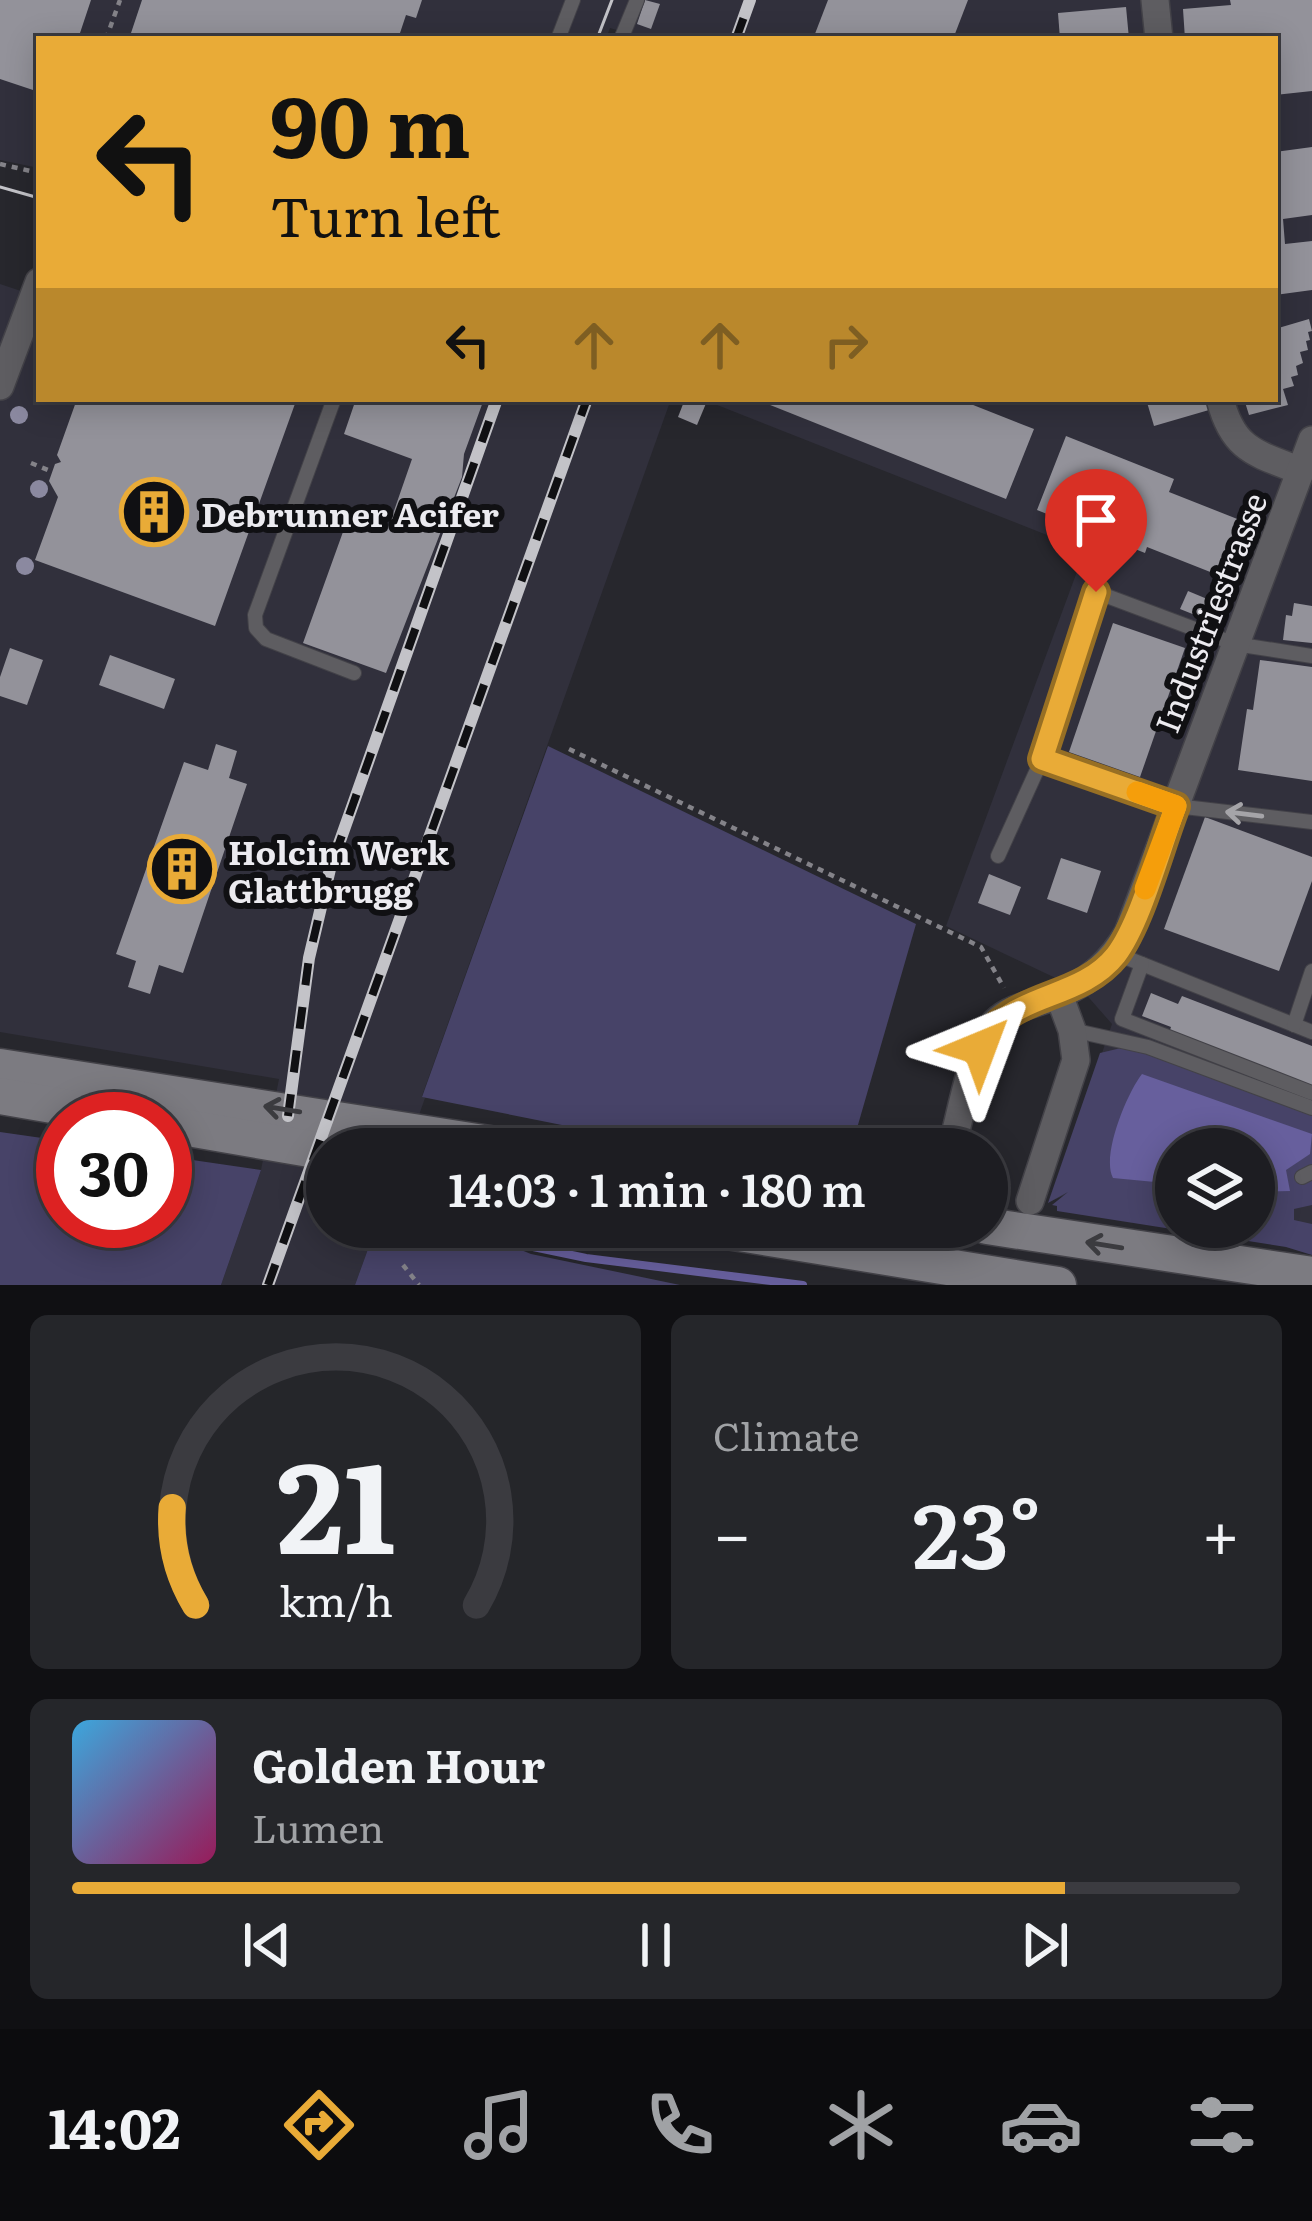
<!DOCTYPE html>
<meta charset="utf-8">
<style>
body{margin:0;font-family:Literata,serif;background:#25262a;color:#f1f3f6;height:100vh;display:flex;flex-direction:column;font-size:45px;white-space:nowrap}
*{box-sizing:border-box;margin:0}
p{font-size:39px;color:#a0a2a5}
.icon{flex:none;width:66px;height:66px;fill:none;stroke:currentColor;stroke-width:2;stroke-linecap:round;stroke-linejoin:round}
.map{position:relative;height:1285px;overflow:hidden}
.drawer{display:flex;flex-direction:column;gap:30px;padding:30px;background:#101013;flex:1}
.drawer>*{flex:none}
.hud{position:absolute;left:36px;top:36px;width:1242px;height:366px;border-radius:0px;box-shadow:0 6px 30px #0003,0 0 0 3px #3b3b40;background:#e9ab37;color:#111;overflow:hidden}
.controls{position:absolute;left:1155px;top:1128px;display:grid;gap:24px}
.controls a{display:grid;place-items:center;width:120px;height:120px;border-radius:50%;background:#1d1d22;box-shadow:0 6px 30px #0003,0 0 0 3px #3b3b40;font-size:60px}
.speed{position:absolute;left:36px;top:1092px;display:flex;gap:24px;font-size:60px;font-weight:700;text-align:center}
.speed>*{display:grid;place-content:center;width:156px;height:156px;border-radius:50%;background:#1d1d22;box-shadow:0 6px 30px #0003,0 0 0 3px #3b3b40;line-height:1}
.speed .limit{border:18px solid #d22;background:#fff;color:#111}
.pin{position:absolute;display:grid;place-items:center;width:102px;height:102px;color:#fff;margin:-123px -51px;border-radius:50% 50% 50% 0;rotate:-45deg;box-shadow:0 0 12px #0007}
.pin .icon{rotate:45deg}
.me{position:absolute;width:132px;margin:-66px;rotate:44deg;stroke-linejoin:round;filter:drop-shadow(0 0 9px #0008)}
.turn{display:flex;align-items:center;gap:42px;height:252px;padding:0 36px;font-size:54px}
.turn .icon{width:156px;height:156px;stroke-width:2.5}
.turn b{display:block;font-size:84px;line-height:102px}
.lanes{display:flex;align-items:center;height:114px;padding:0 36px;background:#0003;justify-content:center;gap:60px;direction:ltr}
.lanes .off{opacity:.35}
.big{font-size:90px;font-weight:600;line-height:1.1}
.drawer .widget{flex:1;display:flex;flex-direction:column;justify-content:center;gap:18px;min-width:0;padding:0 42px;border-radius:18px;background:#25262a}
.drawer .dial{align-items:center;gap:0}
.dial svg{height:312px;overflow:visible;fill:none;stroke:#3b3b40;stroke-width:7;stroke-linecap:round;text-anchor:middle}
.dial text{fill:#f1f3f6;stroke:none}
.song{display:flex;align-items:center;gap:36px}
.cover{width:144px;height:144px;border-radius:18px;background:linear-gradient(135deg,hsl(200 70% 55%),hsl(330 70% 35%))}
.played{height:12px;border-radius:6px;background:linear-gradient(90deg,#e9ab37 85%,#3b3b40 85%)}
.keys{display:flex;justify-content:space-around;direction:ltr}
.heat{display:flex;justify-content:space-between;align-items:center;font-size:66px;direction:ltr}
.drawer .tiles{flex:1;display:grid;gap:30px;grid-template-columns:1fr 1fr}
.widget:last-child{grid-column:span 2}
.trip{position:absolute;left:306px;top:1128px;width:702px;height:120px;border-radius:60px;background:#1d1d22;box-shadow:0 6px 30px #0003,0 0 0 3px #3b3b40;font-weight:600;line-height:120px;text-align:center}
.tab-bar{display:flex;height:192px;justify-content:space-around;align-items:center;background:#0c0c0e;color:#a0a2a5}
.tab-bar .icon{width:84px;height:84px}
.tab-bar .current{color:#e9ab37}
.tab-bar b{font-size:54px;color:#f1f3f6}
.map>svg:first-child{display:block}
</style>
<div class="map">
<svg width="1312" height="1285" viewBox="0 0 1312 1285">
<rect width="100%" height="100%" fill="#27272d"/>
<g fill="#31303c">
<polygon points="0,0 1312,0 1312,1226 1254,1219 1254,1149 1176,1149 1051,1201 1112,1024 1083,991 946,926 1085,550 702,399 1275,399 1275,39 629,39 630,34 610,28 606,39 39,39 39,168 0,160"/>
<polygon points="0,284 39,297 39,399 671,399 422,1096 425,1098 407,1149 327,1149 327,1227 376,1227 355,1285 221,1285 261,1170 279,1079 0,1032"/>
</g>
<g fill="#474368" fill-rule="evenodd">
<polygon points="548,746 916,924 851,1149 682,1149 422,1097"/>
<path d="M1121,1048l30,6 161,60v91l-18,4v11l18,4v31l-26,-8 -229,-36v-5l-5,-1 16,-13 -20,11 52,-150zM1176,1149h78v78h-78z"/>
<polygon points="0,1132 63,1141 63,1221 165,1221 165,1156 261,1170 221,1285 0,1285"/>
<polygon points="376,1227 464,1227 531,1254 680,1285 355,1285"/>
</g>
<path fill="#675f9d" d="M1142,1074l170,60 -2,20 -24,16 4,21 -36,1v-43h-78v35l-63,-6c-12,-22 14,-85 29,-104z"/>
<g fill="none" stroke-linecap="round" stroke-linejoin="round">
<polyline stroke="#675f9d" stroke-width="8" points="467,1227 514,1243 586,1258 803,1285"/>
</g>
<g fill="#93929a">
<polygon points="0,0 91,0 78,39 39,39 39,92 0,79"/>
<polygon points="142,0 422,0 416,18 406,15 398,39 129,39"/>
<polygon points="645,0 660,4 651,29 637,24"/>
<polygon points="828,0 968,0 953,39 813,39"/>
<polygon points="1230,0 1312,0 1312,91 1275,95 1275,39 1185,39 1183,9 1231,5"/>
<polygon points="1126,7 1129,39 1060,39 1058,13"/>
<polygon points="1312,147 1312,215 1283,219 1285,244 1312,241 1312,290 1275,295 1275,152"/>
<polygon points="1309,319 1312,331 1308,332 1310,340 1306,341 1308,350 1300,352 1303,363 1296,366 1298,375 1291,377 1294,386 1283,389 1288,405 1249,415 1244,399 1275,399 1275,329"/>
<polygon points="77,399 296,401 215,626 35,560 58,497 49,481 55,464 61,462 57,455"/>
<polygon points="356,399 484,399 464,454 462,477 386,673 303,643 348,518 387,531 412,459 344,434"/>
<polygon points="685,399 707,401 697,425 678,417"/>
<polygon points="755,399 958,399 1034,429 1006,499"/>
<polygon points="1146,399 1206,399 1209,410 1154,426"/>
<polygon points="1066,436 1174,479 1169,492 1250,524 1228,579 1147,547 1145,553 1037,510"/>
<polygon points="1188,591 1212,601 1205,619 1180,609"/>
<polygon points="1294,603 1312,606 1312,643 1283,640 1286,615 1292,616"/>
<polygon points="1113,623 1185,648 1140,777 1069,752"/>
<polygon points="10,648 43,660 27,705 0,696 0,677"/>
<polygon points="110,655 175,679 164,709 99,685"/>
<polygon points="1260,660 1312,667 1312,781 1238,770 1247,709 1253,710"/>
<polygon points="216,744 237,751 229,778 247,784 183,973 159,965 150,994 128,987 136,961 116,954 184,762 208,770"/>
<polygon points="1205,817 1312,857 1312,881 1279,971 1164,929"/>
<polygon points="1061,858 1101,871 1087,913 1047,899"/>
<polygon points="989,874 1021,887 1010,915 978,903"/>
<polygon points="1151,993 1178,1004 1182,996 1312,1046 1312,1088 1169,1033 1171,1027 1142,1016"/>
</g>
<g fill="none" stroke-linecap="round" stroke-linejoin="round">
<g stroke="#434248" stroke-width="16">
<g id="lane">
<polyline points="558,39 573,0"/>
<polyline points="621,39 637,0"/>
<polyline points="334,399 255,615 256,628 266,639 354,673"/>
<polyline points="1042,759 1176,806 1312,822"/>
<polyline points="998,856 1042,759 1096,592 1235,644 1312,656"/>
<polyline points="1117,954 1312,1032"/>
<polyline points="1142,964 1122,1019 1312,1093"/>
<polyline points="1294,1025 1312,971"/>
<polyline points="1072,1030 1148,1047 1312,1108"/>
<polyline points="1302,1177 1312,1172"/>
</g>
</g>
<g stroke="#434248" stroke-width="30">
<g id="street">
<polyline points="1155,0 1159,39"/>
<polyline points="0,386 39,282"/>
<path d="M1220,399c13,51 35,54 81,72"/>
<path d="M951,1149c10,-33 18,-88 36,-117 18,-27 47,-26 73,-38 31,-13 52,-33 68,-61l184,-493"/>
<polyline points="1030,1201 1076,1060 1072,1030 1059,995"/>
</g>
</g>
<g stroke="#434248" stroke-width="39">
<g id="secondary">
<polyline points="0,1067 522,1149"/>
<polyline points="0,1096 133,1119"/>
<polyline points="165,1124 327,1152"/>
<polyline points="987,1226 1312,1275"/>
<polyline points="703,1227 1058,1285"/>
</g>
</g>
<g stroke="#848389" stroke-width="4.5" stroke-dasharray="6 6" stroke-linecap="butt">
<polyline points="106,39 120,0"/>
<polyline points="0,164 39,173"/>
<polyline points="31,463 53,472"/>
<polyline points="569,749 981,947 1004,988"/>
<polyline points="403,1265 419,1285"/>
</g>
<use href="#lane" stroke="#5e5d61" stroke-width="14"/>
<use href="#street" stroke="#5e5d61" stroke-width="27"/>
<use href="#secondary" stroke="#7c7b81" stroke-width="36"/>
<g stroke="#c3c3c8" stroke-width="3">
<polyline points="597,39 612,0"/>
<polyline points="0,187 39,198"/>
</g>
<g stroke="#c3c3c8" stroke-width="12">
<g id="rail">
<polyline points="736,39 750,0"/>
<polyline points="288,1116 309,958 330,869 497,399"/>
<polyline points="268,1285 587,399"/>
</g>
</g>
<use href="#rail" stroke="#101013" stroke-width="8" stroke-dasharray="22" stroke-linecap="butt"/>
</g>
<g fill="#8b89a0">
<circle cx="19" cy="415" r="9"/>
<circle cx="39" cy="489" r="9"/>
<circle cx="25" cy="566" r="9"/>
</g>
<defs><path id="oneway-shaft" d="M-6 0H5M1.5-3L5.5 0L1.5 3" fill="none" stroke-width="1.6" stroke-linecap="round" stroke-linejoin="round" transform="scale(3)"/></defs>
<use stroke="#a5a4a8" href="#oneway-shaft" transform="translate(1244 814) rotate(-173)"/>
<g stroke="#3b3b3f">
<use href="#oneway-shaft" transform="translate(282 1109) rotate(-171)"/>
<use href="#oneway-shaft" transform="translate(1104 1245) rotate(-171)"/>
</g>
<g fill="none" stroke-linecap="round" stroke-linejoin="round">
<g stroke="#976f24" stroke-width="30">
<path id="route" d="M980,1048c26,-57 98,-45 136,-93 25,-33 44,-108 60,-149l-134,-47 54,-167"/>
</g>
<use href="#route" stroke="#e9ab37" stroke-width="21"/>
<polyline stroke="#f59e0b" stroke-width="21" points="1137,792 1176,806 1145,889"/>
</g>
<defs>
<g id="building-ring" transform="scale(3.45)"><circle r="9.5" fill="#101013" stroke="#e9ab37" stroke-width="1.5"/><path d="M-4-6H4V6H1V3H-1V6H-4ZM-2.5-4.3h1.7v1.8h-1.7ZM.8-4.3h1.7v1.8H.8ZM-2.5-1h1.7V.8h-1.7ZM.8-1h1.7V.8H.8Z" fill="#e9ab37"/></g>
</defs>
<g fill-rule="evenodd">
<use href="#building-ring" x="154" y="512"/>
<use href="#building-ring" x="182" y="869"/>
</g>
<g text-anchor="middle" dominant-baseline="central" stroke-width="12" stroke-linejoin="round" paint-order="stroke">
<g font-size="33" font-weight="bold" fill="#ecebf0" stroke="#101013" text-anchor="start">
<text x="201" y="512">Debrunner Acifer</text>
<text x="228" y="850">Holcim Werk<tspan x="228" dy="38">Glattbrugg</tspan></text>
</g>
<g font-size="33" fill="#ecebf0" stroke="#101013">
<text transform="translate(1209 612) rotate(-69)">Industriestrasse</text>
</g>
</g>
</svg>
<div class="controls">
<a><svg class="icon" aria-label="layers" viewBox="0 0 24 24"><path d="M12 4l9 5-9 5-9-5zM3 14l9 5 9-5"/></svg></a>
</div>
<div class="speed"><div class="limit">30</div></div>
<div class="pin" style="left:1096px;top:592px;background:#d93025"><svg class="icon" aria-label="arrive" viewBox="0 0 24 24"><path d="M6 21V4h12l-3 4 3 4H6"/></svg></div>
<svg class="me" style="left:980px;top:1048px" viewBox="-20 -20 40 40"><path d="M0-17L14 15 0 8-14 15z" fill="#e9ab37" stroke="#fff" stroke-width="4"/></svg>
<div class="trip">14:03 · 1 min · 180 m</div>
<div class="hud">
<div class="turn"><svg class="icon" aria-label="left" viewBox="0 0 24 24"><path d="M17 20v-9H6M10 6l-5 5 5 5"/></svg><div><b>90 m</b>Turn left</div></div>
<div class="lanes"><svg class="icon" aria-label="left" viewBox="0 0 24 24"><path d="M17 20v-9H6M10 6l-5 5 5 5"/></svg><svg class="icon off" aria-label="ahead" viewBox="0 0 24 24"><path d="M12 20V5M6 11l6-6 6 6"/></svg><svg class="icon off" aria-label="ahead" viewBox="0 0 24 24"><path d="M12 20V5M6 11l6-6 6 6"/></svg><svg class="icon off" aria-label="right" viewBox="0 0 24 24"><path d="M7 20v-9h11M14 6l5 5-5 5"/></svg></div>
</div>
</div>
<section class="drawer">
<div class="tiles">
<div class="widget dial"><svg viewBox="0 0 100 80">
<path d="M14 69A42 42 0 1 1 86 69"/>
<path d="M14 69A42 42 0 0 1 8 44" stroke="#e9ab37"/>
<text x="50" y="56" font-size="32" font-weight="700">21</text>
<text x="50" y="72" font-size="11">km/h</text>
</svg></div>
<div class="widget"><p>Climate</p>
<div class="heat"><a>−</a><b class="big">23°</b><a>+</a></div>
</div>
<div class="widget">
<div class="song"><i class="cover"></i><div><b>Golden Hour</b><p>Lumen</p></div></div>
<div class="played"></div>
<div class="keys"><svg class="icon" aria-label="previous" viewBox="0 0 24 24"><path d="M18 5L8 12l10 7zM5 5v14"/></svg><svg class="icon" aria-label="pause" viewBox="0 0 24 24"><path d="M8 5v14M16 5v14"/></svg><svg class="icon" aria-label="next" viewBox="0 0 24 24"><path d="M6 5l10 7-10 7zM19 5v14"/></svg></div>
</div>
</div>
</section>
<nav class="tab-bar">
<b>14:02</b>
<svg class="icon current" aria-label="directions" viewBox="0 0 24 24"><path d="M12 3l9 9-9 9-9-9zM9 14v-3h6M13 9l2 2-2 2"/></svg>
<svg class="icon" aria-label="music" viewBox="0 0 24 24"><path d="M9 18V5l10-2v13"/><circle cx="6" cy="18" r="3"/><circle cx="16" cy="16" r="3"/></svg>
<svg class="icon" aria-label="phone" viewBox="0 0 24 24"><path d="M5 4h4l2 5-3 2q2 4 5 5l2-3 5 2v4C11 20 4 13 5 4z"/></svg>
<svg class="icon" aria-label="climate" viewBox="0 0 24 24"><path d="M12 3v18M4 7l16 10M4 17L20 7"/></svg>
<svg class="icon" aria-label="car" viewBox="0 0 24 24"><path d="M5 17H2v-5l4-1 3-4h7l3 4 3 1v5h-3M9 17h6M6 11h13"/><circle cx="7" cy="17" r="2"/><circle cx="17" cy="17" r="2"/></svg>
<svg class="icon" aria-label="filters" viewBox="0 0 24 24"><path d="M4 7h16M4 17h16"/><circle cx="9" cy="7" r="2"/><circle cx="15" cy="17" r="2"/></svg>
</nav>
